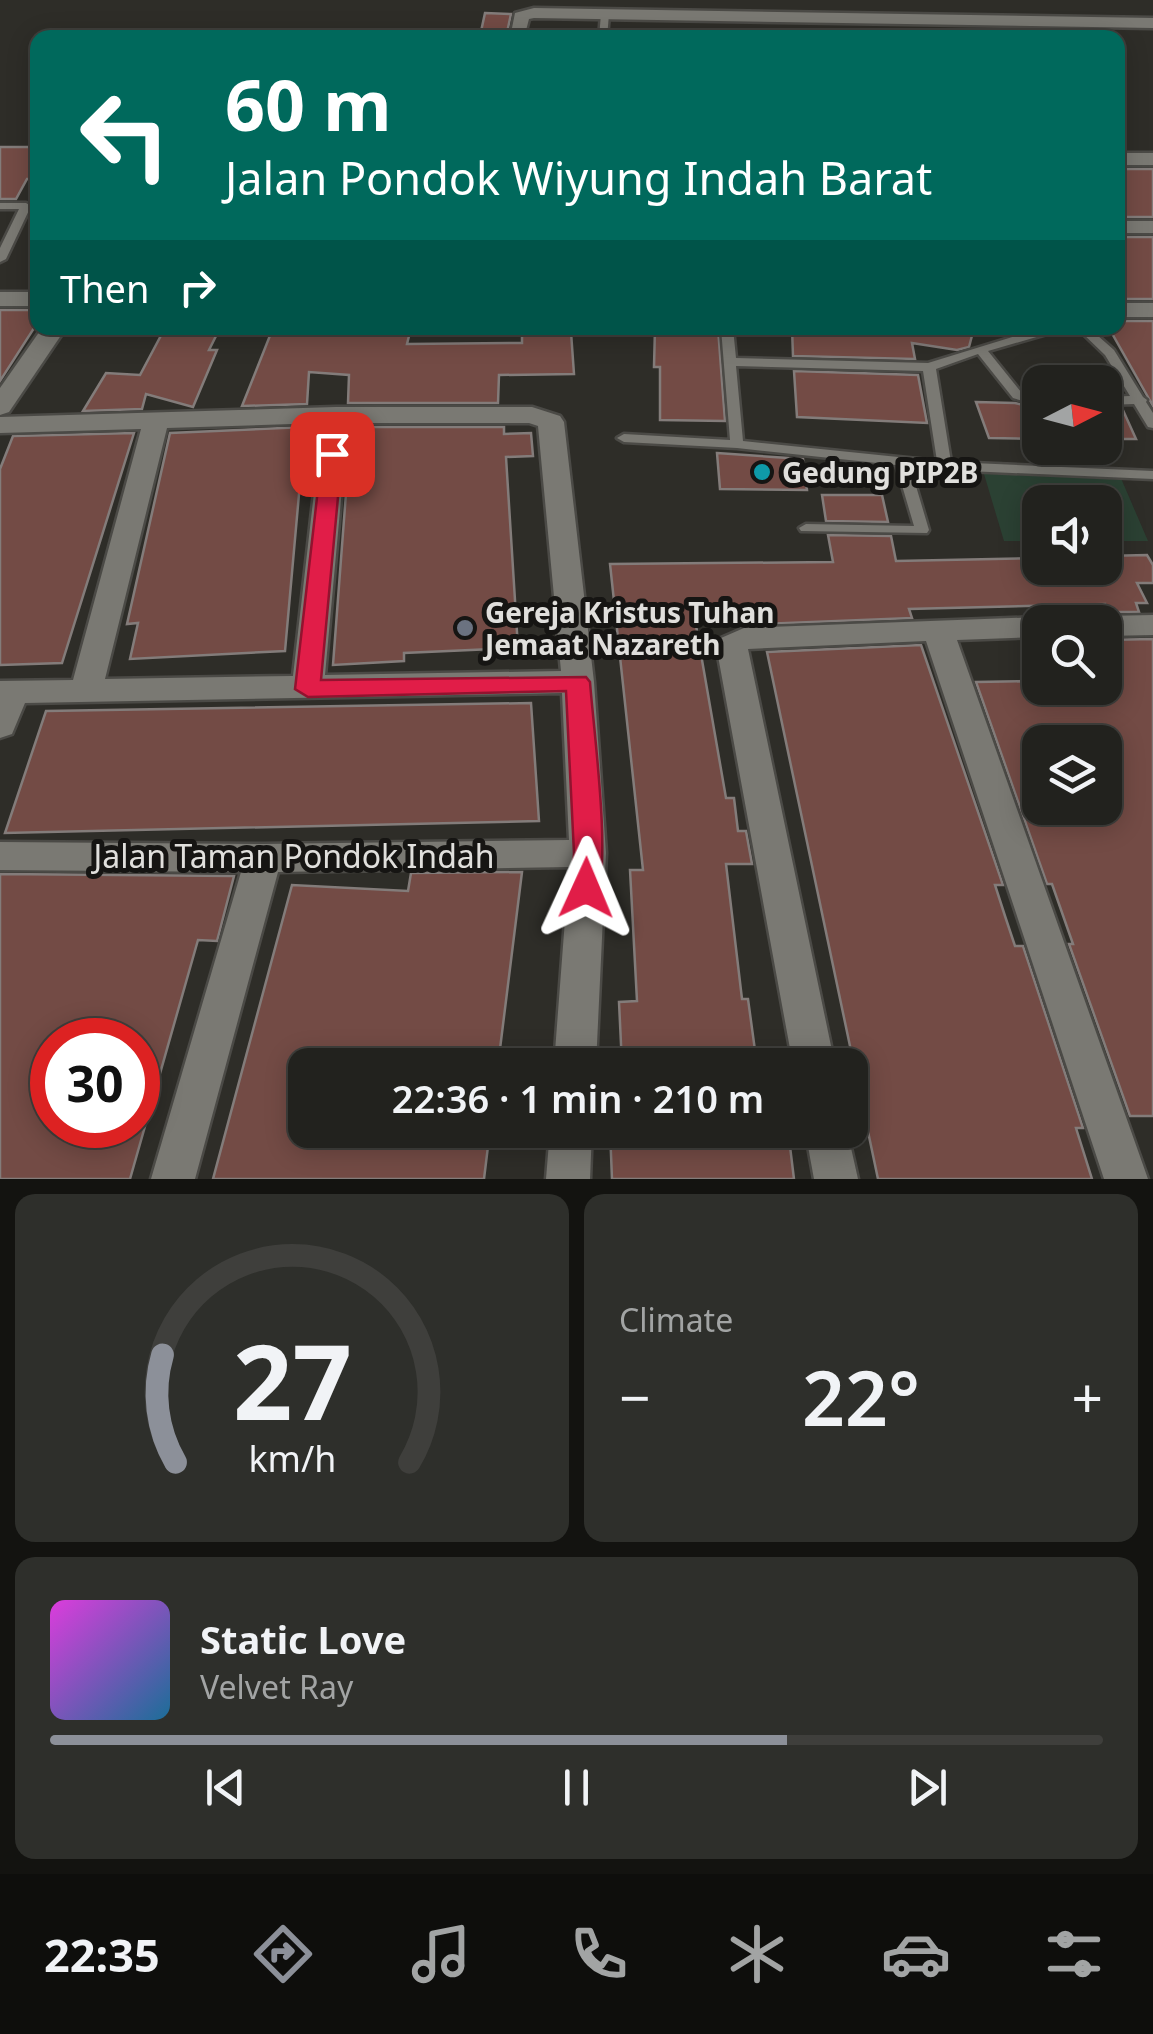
<!DOCTYPE html>
<meta charset="utf-8">
<style>
body{margin:0;font-family:"Noto Sans",sans-serif;background:#2e2f2b;color:#f1f3f6;height:100vh;display:flex;flex-direction:column;font-size:38px;white-space:nowrap}
*{box-sizing:border-box;margin:0}
p{font-size:32px;color:#a2a4a4}
.icon{flex:none;width:55px;height:55px;fill:none;stroke:currentColor;stroke-width:2;stroke-linecap:round;stroke-linejoin:round}
.map{position:relative;height:1179px;overflow:hidden}
.side{display:flex;flex-direction:column;gap:15px;padding:15px;background:#131310;flex:1}
.side>*{flex:none}
.guide{position:absolute;left:30px;top:30px;width:1095px;height:305px;border-radius:20px;box-shadow:0 5px 25px #0003,0 0 0 2px #3f3f3c;background:#00695c;color:#fff;overflow:hidden}
.needle{width:65px;rotate:84deg}
.fabs{position:absolute;left:1022px;top:365px;display:grid;gap:20px}
.fabs a{display:grid;place-items:center;width:100px;height:100px;border-radius:20px;background:#22221e;box-shadow:0 5px 25px #0003,0 0 0 2px #3f3f3c;font-size:50px}
.speed{position:absolute;left:30px;top:1018px;display:flex;gap:20px;font-size:50px;font-weight:700;text-align:center}
.speed>*{display:grid;place-content:center;width:130px;height:130px;border-radius:50%;background:#22221e;box-shadow:0 5px 25px #0003,0 0 0 2px #3f3f3c;line-height:1}
.speed .limit{border:15px solid #d22;background:#fff;color:#111}
.pin{position:absolute;display:grid;place-items:center;width:85px;height:85px;color:#fff;margin:-42px;border-radius:20px;box-shadow:0 5px 15px #0006}
.me{position:absolute;width:110px;margin:-55px;rotate:1deg;stroke-linejoin:round;filter:drop-shadow(0 0 8px #0008)}
.turn{display:flex;align-items:center;gap:35px;height:210px;padding:0 30px;font-size:45px}
.turn .icon{width:130px;height:130px;stroke-width:2.5}
.turn b{display:block;font-size:70px;line-height:85px}
.then{display:flex;align-items:center;height:95px;padding:0 30px;background:#0003;gap:20px;font-size:38px}
.big{font-size:75px;font-weight:600;line-height:1.1}
.side .tile{flex:1;display:flex;flex-direction:column;justify-content:center;gap:15px;min-width:0;padding:0 35px;border-radius:20px;background:#2e2f2b}
.side .dial{align-items:center;gap:0}
.dial svg{height:260px;overflow:visible;fill:none;stroke:#3f3f3c;stroke-width:7;stroke-linecap:round;text-anchor:middle}
.dial text{fill:#f1f3f6;stroke:none}
.song{display:flex;align-items:center;gap:30px}
.cover{width:120px;height:120px;border-radius:15px;background:linear-gradient(135deg,hsl(300 70% 55%),hsl(200 70% 35%))}
.played{height:10px;border-radius:5px;background:linear-gradient(90deg,#8c9099 70%,#3f3f3c 70%)}
.keys{display:flex;justify-content:space-around;direction:ltr}
.heat{display:flex;justify-content:space-between;align-items:center;font-size:55px;direction:ltr}
.side .tiles{flex:1;display:grid;gap:15px;grid-template-columns:1fr 1fr}
.tile:last-child{grid-column:span 2}
.trip{position:absolute;left:288px;top:1048px;width:580px;height:100px;border-radius:20px;background:#22221e;box-shadow:0 5px 25px #0003,0 0 0 2px #3f3f3c;font-weight:600;line-height:100px;text-align:center}
.dock{display:flex;height:160px;justify-content:space-around;align-items:center;background:#0e0e0c;color:#a2a4a4}
.dock .icon{width:70px;height:70px}
.dock .on{color:#8c9099}
.dock b{font-size:45px;color:#f1f3f6}
.map>svg:first-child{display:block}
</style>
<div class="map">
<svg width="1153" height="1179" viewBox="0 0 1153 1179">
<rect width="100%" height="100%" fill="#2e2d28"/>
<polygon fill="#2b4133" points="984,474 1120,476 1148,541 1105,541 1105,502 1040,502 1040,541 1004,541"/>
<g fill="#734b45" stroke="#837c7a" stroke-width="2.5" fill-rule="evenodd">
<polygon points="485,13 511,14 506,37 480,36"/>
<polygon points="0,147 38,147 38,179 27,179 16,199 0,199"/>
<rect x="1118" y="169" width="35" height="48"/>
<rect x="1118" y="237" width="35" height="62"/>
<polygon points="0,310 38,310 38,322 0,381"/>
<polygon points="1118,321 1153,321 1153,406 1109,328 1118,328"/>
<polygon points="165,328 220,328 209,350 217,350 193,407 146,394 142,409 83,411 106,373 140,375"/>
<polygon points="273,328 411,328 407,344 522,343 522,333 571,332 574,374 499,375 498,403 348,403 349,375 309,372 307,404 242,406"/>
<polygon points="655,328 718,328 725,421 660,420 660,367 654,367"/>
<polygon points="792,328 974,328 969,347 957,350 912,343 915,359 793,356"/>
<polygon points="794,371 918,375 927,423 797,417"/>
<polygon points="976,402 1015,403 1040,409 1040,439 989,438"/>
<polygon points="1122,408 1136,439 1105,439 1105,409"/>
<polygon points="305,427 285,651 130,659 138,623 127,624 170,433"/>
<polygon points="351,427 504,427 504,434 531,433 533,456 506,457 518,648 404,653 404,661 333,665"/>
<polygon points="134,433 62,663 0,665 0,469 13,436"/>
<polygon points="717,453 803,459 807,490 720,489"/>
<polygon points="822,495 882,495 888,522 826,521"/>
<polygon points="828,535 891,536 896,561 1040,558 1040,568 1105,568 1105,556 1147,555 1153,565 1153,583 1137,583 1147,603 1136,603 1139,612 1105,612 1105,604 909,609 912,618 761,624 759,613 694,614 726,798 734,798 738,831 746,831 752,864 726,864 742,999 748,999 757,1065 622,1065 619,1002 637,1001 630,870 643,870 610,564 833,562"/>
<path d="M1153,639v477h-23l-61,-172h4l-21,-60h-5l-71,-202 64,-1v7h65v-48zM1040,742h65v66h-65z"/>
<polygon points="921,645 1003,885 995,885 1005,916 1015,946 1023,946 1083,1128 1076,1128 1092,1179 878,1179 767,652"/>
<polygon points="531,703 539,821 5,833 46,711"/>
<polygon points="522,872 498,1065 305,1065 305,1130 490,1130 484,1179 213,1179 292,885 408,891 411,873"/>
<path d="M0,874l234,2 -17,65 -19,-1 -68,239h-130zM52,1040h86v85h-86z"/>
<polygon points="610,1130 788,1130 794,1179 612,1179"/>
</g>
<g fill="none" stroke-linecap="round" stroke-linejoin="round">
<g stroke="#4b4a46" stroke-width="5">
<g id="lane">
<polygon points="605,12 609,14 607,38 599,38 601,14"/>
<polygon points="0,203 26,203 31,206 6,259 0,262 0,248 19,209 0,209"/>
<path d="M721,328h12l3,30 192,5 114,-35h17l-2,3 -69,20 33,41 19,6v8l-27,-8 -35,-44 -42,15 15,93 202,9v8l-208,-9 -35,-4 19,64 -2,3 -126,-2 -2,-3 7,-4 108,2 -18,-61 -159,-17 -113,-6 -7,-4 7,-4 106,6zM736,366l187,5 14,90 -194,-20z"/>
<polygon points="1077,328 1089,328 1114,350 1143,397 1147,400 1146,402 1153,413 1153,428 1148,427 1134,404 1105,405 1105,397 1130,396 1105,355"/>
</g>
</g>
<g stroke="#4b4a46" stroke-width="5">
<g id="street">
<polygon points="534,8 1153,18 1153,28 534,18 529,19 524,38 510,38 515,13"/>
<rect x="1118" y="153" width="35" height="12"/>
<rect x="1118" y="221" width="35" height="12"/>
<rect x="0" y="292" width="38" height="14"/>
<rect x="1118" y="303" width="35" height="14"/>
<polygon points="42,328 66,328 9,412 0,415 0,388"/>
<path d="M336,407h196l28,9 4,6 30,260 12,171 -10,212h-42l15,-198 -291,5 -83,307h-44l90,-307 -241,-2v-28l263,2 306,-4 -7,-147 -537,10 -13,31 -12,4v-57l73,-1 68,-251 -141,4v-16zM322,423l-29,253 -188,3 62,-251zM348,423h181l9,3 23,245 -236,4z"/>
<polygon points="1153,615 1153,635 1105,636 1105,622 1092,622 1105,616"/>
<polygon points="1040,617 1053,622 1040,622 1040,637 957,640 1148,1179 1104,1179 926,641 748,649 835,1065 793,1065 716,645 721,638 744,628"/>
<polygon points="550,1130 592,1130 590,1179 546,1179"/>
<polygon points="805,1130 847,1130 858,1179 814,1179"/>
</g>
</g>
<use href="#lane" fill="#7a7973" fill-rule="evenodd"/>
<use href="#street" fill="#7a7973" fill-rule="evenodd"/>
</g>
<path fill="#e11d48" stroke="#92132f" stroke-width="2.5" d="M332,448l10,6 -21,226 265,-3 4,5c3,43 22,183 6,214l-10,3 -10,-3 -4,-8 2,-35 -8,-162 -258,6 -13,-8 27,-235z"/>
<circle fill="#0f9aa8" stroke="#161513" stroke-width="4" cx="762" cy="472" r="10"/>
<circle fill="#6b7280" stroke="#161513" stroke-width="4" cx="465" cy="628" r="10"/>
<g text-anchor="middle" dominant-baseline="central" stroke-width="10" stroke-linejoin="round" paint-order="stroke">
<g font-size="28" font-weight="bold" fill="#e0dfdc" stroke="#161513" text-anchor="start">
<text x="782" y="472">Gedung PIP2B</text>
<text x="485" y="612">Gereja Kristus Tuhan<tspan x="485" dy="32">Jemaat Nazareth</tspan></text>
</g>
<g font-size="32" fill="#e0dfdc" stroke="#161513">
<text x="294" y="855">Jalan Taman Pondok Indah</text>
</g>
</g>
</svg>
<div class="fabs">
<a><svg class="needle" viewBox="-14 -14 28 28"><path d="M0-13l5 13h-10z" fill="#e53935"/><path d="M0 13l5-13h-10z" fill="#a2a4a4"/></svg></a>
<a><svg class="icon" aria-label="sound" viewBox="0 0 24 24"><path d="M4 9h4l5-4v14l-5-4H4zM17 9q2 3 0 6"/></svg></a>
<a><svg class="icon" aria-label="search" viewBox="0 0 24 24"><circle cx="10" cy="10" r="6"/><path d="M15 15l6 6"/></svg></a>
<a><svg class="icon" aria-label="layers" viewBox="0 0 24 24"><path d="M12 4l9 5-9 5-9-5zM3 14l9 5 9-5"/></svg></a>
</div>
<div class="speed"><div class="limit">30</div></div>
<div class="pin" style="left:332px;top:454px;background:#d93025"><svg class="icon" aria-label="arrive" viewBox="0 0 24 24"><path d="M6 21V4h12l-3 4 3 4H6"/></svg></div>
<svg class="me" style="left:586px;top:888px" viewBox="-20 -20 40 40"><path d="M0-17L14 15 0 8-14 15z" fill="#e11d48" stroke="#fff" stroke-width="4"/></svg>
<div class="trip">22:36 · 1 min · 210 m</div>
<div class="guide">
<div class="turn"><svg class="icon" aria-label="left" viewBox="0 0 24 24"><path d="M17 20v-9H6M10 6l-5 5 5 5"/></svg><div><b>60 m</b>Jalan Pondok Wiyung Indah Barat</div></div>
<div class="then">Then<svg class="icon" aria-label="right" viewBox="0 0 24 24"><path d="M7 20v-9h11M14 6l5 5-5 5"/></svg></div>
</div>
</div>
<section class="side">
<div class="tiles">
<div class="tile dial"><svg viewBox="0 0 100 80">
<path d="M14 69A42 42 0 1 1 86 69"/>
<path d="M14 69A42 42 0 0 1 10 36" stroke="#8c9099"/>
<text x="50" y="56" font-size="32" font-weight="700">27</text>
<text x="50" y="72" font-size="11">km/h</text>
</svg></div>
<div class="tile"><p>Climate</p>
<div class="heat"><a>−</a><b class="big">22°</b><a>+</a></div>
</div>
<div class="tile">
<div class="song"><i class="cover"></i><div><b>Static Love</b><p>Velvet Ray</p></div></div>
<div class="played"></div>
<div class="keys"><svg class="icon" aria-label="previous" viewBox="0 0 24 24"><path d="M18 5L8 12l10 7zM5 5v14"/></svg><svg class="icon" aria-label="pause" viewBox="0 0 24 24"><path d="M8 5v14M16 5v14"/></svg><svg class="icon" aria-label="next" viewBox="0 0 24 24"><path d="M6 5l10 7-10 7zM19 5v14"/></svg></div>
</div>
</div>
</section>
<nav class="dock">
<b>22:35</b>
<svg class="icon on" aria-label="directions" viewBox="0 0 24 24"><path d="M12 3l9 9-9 9-9-9zM9 14v-3h6M13 9l2 2-2 2"/></svg>
<svg class="icon" aria-label="music" viewBox="0 0 24 24"><path d="M9 18V5l10-2v13"/><circle cx="6" cy="18" r="3"/><circle cx="16" cy="16" r="3"/></svg>
<svg class="icon" aria-label="phone" viewBox="0 0 24 24"><path d="M5 4h4l2 5-3 2q2 4 5 5l2-3 5 2v4C11 20 4 13 5 4z"/></svg>
<svg class="icon" aria-label="climate" viewBox="0 0 24 24"><path d="M12 3v18M4 7l16 10M4 17L20 7"/></svg>
<svg class="icon" aria-label="car" viewBox="0 0 24 24"><path d="M5 17H2v-5l4-1 3-4h7l3 4 3 1v5h-3M9 17h6M6 11h13"/><circle cx="7" cy="17" r="2"/><circle cx="17" cy="17" r="2"/></svg>
<svg class="icon" aria-label="filters" viewBox="0 0 24 24"><path d="M4 7h16M4 17h16"/><circle cx="9" cy="7" r="2"/><circle cx="15" cy="17" r="2"/></svg>
</nav>
